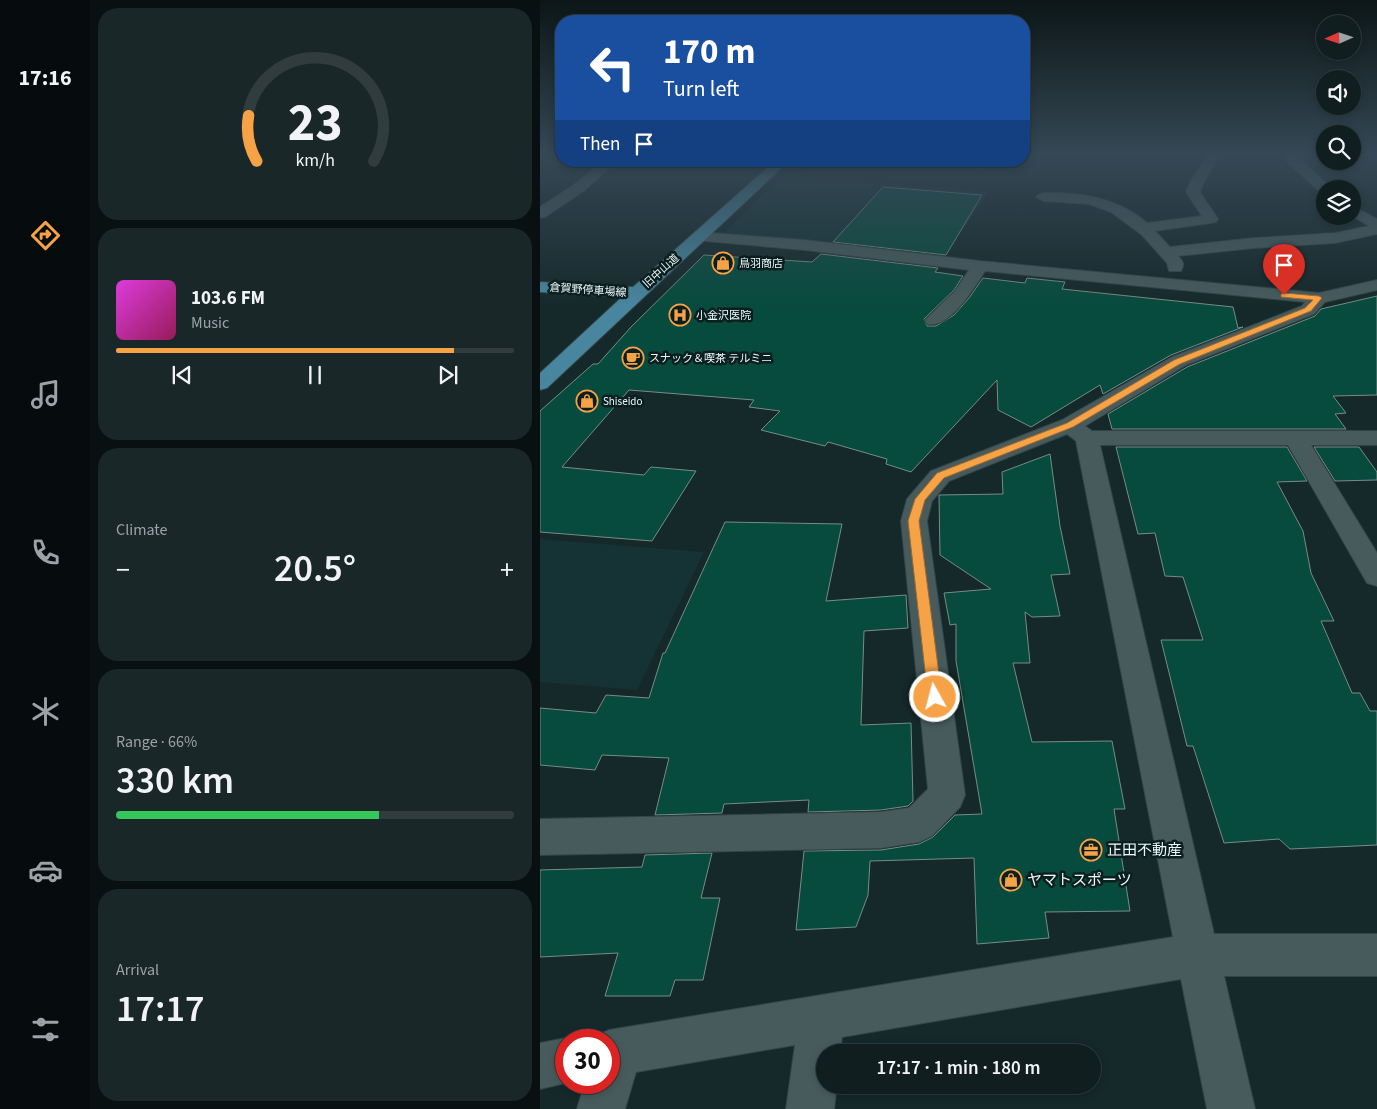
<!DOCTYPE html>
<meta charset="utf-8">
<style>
body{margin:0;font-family:"Source Sans 3","Noto Sans JP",sans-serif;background:#192729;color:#f1f3f6;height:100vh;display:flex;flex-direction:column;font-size:19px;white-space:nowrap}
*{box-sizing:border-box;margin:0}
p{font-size:16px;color:#9ca2a5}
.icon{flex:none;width:28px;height:28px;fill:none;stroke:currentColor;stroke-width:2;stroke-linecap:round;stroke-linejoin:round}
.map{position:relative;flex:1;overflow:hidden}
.details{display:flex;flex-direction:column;gap:8px;padding:8px;background:#091012;width:450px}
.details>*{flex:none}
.hud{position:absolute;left:15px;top:15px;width:475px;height:152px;border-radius:20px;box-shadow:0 2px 8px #0003,0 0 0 1px #303c3e;background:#1a4fa0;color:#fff;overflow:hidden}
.needle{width:32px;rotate:267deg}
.controls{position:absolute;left:776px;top:15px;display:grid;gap:10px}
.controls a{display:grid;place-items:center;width:45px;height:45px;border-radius:50%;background:#101e20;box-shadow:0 2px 8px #0003,0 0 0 1px #303c3e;font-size:25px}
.speed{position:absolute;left:15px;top:1029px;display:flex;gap:10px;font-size:25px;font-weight:700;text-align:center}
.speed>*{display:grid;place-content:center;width:65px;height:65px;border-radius:50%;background:#101e20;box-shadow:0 2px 8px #0003,0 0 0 1px #303c3e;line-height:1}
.speed .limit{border:8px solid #d22;background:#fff;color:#111}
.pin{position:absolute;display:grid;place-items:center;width:42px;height:42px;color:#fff;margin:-51px -21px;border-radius:50% 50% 50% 0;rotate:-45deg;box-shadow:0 0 5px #0007}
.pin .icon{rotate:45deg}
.me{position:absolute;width:55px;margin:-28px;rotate:353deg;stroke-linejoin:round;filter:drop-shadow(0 0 4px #0008)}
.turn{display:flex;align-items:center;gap:18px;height:105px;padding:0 25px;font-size:22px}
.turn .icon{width:65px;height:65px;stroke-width:2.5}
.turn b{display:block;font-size:35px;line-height:42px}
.then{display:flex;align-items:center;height:48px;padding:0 25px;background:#0003;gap:10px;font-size:19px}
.big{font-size:38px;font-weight:600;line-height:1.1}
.details .card{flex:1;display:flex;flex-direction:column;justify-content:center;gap:8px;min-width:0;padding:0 18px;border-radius:20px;background:#192729}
.details .dial{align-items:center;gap:0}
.dial svg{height:130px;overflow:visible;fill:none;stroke:#303c3e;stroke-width:7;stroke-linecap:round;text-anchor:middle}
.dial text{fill:#f1f3f6;stroke:none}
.song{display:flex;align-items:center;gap:15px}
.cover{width:60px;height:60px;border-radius:8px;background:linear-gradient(135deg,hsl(300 70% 55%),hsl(330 70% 35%))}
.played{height:5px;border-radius:2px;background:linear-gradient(90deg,#f6a247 85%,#303c3e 85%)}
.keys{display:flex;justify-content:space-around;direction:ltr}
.heat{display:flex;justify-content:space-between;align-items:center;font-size:28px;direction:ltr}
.charge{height:8px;border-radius:4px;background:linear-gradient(90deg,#34c759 66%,#303c3e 0)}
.trip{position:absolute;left:276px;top:1044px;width:285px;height:50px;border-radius:25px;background:#101e20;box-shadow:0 2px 8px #0003,0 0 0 1px #303c3e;font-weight:600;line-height:50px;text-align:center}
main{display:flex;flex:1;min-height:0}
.dock{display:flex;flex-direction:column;width:90px;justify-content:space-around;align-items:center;background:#060c0d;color:#9ca2a5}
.dock .icon{width:35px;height:35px}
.dock .on{color:#f6a247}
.dock b{font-size:22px;color:#f1f3f6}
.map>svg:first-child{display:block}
</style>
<main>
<nav class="dock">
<b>17:16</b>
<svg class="icon on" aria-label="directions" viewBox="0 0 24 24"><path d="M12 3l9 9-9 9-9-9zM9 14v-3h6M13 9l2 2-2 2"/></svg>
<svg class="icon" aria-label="music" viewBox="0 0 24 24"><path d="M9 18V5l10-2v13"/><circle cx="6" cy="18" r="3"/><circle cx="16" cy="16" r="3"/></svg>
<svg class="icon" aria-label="phone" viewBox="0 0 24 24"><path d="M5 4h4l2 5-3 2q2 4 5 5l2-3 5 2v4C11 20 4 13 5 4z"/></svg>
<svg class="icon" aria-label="climate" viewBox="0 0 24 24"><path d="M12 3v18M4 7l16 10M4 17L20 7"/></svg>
<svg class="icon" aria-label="car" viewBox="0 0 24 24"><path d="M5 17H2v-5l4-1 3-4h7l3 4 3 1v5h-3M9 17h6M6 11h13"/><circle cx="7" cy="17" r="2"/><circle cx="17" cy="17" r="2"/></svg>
<svg class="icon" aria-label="filters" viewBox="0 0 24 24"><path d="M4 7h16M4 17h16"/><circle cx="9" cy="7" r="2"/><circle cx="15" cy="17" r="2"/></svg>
</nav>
<section class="details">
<div class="card dial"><svg viewBox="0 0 100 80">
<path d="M14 69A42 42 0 1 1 86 69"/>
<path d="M14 69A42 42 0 0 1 9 41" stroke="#f6a247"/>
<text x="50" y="56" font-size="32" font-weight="700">23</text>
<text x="50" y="72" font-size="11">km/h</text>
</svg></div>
<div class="card">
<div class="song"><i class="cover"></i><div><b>103.6 FM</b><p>Music</p></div></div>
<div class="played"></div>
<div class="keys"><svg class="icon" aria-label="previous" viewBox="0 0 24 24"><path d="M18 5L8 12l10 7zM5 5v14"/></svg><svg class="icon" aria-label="pause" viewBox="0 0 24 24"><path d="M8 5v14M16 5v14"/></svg><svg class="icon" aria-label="next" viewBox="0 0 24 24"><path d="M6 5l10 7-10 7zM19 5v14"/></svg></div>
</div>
<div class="card"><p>Climate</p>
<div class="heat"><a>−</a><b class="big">20.5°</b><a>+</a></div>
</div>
<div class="card"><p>Range · 66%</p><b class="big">330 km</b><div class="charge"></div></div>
<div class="card"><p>Arrival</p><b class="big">17:17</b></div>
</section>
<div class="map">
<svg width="837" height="1109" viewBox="0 0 837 1109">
<rect width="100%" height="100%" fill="#15282a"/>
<g fill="#153235">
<polygon points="245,174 449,192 404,257 209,235 183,234"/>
<polygon points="0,539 164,552 97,690 0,682"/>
</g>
<g fill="#074b3e" stroke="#788c86">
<polygon points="343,187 442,195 406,255 293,242"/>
<polygon points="281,254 398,268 395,272 423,276 414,290 384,319 387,326 396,326 414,315 429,298 443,278 485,283 487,278 525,282 522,289 693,307 698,328 703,327 631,355 563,394 560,385 491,427 458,410 457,380 371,472 346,464 347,459 288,442 285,446 221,430 240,411 209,407 214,400 89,390 22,467 104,475 111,467 156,471 112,541 0,532 0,411 53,364 58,364 91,327 164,255 272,262"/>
<polygon points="837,296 837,395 793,396 806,413 795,414 806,429 572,429 568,414 647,367 775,316 781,309"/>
<polygon points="576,447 747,447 767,481 737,482 763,531 771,573 794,621 781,621 812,693 820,693 830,711 837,711 837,845 750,849 739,839 684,843 653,746 647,746 621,640 663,640 643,577 625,576 615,533 598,534"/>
<polygon points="774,447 819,447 837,472 837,480 795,481"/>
<polygon points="510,454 520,526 530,574 511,575 520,616 492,617 485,612 490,663 473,663 492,742 572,741 585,809 574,809 590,911 505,912 509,938 437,944 434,858 330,861 328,895 316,927 256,930 264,851 341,850 379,844 393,837 415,815 442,814 416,661 416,624 410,625 404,593 451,589 400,555 399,495 463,494 462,472"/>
<polygon points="185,522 302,524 286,601 366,595 368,628 324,631 321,725 371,723 373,801 368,806 341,810 268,812 269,800 184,804 182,813 115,815 129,758 62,755 55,770 0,765 0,708 56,713 66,695 109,698 123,653 125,653"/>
<polygon points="172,853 161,898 180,898 163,980 135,980 130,996 65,996 78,953 0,957 0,870 102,867 105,855"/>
</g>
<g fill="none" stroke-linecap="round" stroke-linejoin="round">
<g stroke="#344445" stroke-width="2">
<g id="minor">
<path d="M669,153h12l-17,29 -4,10 18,27 -2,3 -5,1 -56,8 15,16 84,-9 81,-5 34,-7 -17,-10v-10l25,13v15l-42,9 -81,5 -76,8c5,5 7,8 3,15h-12l-2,-8 -25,-28 -31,-23 -22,-8 -46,-3 -7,-4c5,-6 15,-4 22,-4 33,1 64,8 89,30l55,-7 -16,-24 4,-10z"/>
<polygon points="742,153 754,153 792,189 785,189 785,193 780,192 745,160"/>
<polygon points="63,161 77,161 45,190 5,217 0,218 0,207 35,184"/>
<polygon points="415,161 445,161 447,164 441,168 417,164"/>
<path d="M159,232l106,8 175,21 339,32 58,-13v10l-52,12 -11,12 -128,51 -101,61 7,5h285v14h-66l66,108v33l-10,-3 -79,-138h-188l114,489h163v42h-153l31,133h-48l-26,-130 -339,58 -2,15h-15v33h12l-3,24h-48l9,-64 -159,27 -11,37h-48l8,-27h24v-42h-18l2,-3 16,-7 564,-93 -97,-496 -9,-7 -118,47 -17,20 -5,20 38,274 -5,12 -28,29 -13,6 -38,6 -341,7v-36l341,-7 28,-4 19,-19 -27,-268 6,-22 24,-28 131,-51 110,-63 130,-51 3,-4 -320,-31c-11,17 -35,58 -58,53l-2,-4 30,-29 14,-21 -164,-20 -111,-10 -3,-3 3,-3z"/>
<polygon points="26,1038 32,1040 26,1040 26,1082 30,1082 0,1089 0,1043"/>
</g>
</g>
<g stroke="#344445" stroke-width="2">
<polygon id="major" points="235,161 249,161 7,388 0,390 0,373 82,297 0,292 0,282 93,287"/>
</g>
<use href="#minor" fill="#475b5d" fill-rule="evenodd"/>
<use href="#major" fill="#48869f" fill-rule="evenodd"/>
</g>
<linearGradient id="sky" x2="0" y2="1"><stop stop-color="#0c1617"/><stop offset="0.5" stop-color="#354855"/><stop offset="1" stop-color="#354855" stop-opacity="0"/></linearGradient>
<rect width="837" height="308" fill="url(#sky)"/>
<polygon fill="#f6a247" stroke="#a0692e" points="744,293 779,296 782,298 771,311 640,364 533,427 404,478 385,500 379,521 402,697 400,701 395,703 390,701 388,697 368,521 375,499 397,473 527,423 634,360 765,308 773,300 741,297 741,294"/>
<defs>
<g id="shop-ring" transform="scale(1.125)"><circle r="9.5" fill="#0c1f20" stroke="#f6a247" stroke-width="1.5"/><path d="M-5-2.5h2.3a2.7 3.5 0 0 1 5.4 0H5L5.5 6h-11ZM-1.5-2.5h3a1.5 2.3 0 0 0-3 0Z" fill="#f6a247"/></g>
<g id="hospital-ring" transform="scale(1.125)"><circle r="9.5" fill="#0c1f20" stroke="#f6a247" stroke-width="1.5"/><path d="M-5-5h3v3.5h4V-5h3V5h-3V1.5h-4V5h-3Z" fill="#f6a247"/></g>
<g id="cafe-ring" transform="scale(1.125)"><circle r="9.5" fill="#0c1f20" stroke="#f6a247" stroke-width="1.5"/><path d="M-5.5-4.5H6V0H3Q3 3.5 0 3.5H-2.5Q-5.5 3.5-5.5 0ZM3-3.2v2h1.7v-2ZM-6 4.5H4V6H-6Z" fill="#f6a247"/></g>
<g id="office-ring" transform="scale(1.125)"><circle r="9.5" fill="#0c1f20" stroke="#f6a247" stroke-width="1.5"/><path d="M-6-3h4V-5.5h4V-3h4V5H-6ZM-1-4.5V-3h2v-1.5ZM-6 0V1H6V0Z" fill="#f6a247"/></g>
</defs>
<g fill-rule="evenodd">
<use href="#shop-ring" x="183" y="263"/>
<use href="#hospital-ring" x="140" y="315"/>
<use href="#cafe-ring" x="93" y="358"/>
<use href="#shop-ring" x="47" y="401"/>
<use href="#office-ring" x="551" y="850"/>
<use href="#shop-ring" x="471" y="880"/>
</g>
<g text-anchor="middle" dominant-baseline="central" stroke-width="5" stroke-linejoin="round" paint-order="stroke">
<g font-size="11" fill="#ebf7f8" stroke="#0c1f20" text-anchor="start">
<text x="199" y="263">鳥羽商店</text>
<text x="156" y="315">小金沢医院</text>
<text x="109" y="358">スナック＆喫茶 テルミニ</text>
<text x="63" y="401">Shiseido</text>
</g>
<g font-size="11" fill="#ebf7f8" stroke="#0c1f20">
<text transform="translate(121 271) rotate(-42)">旧中山道</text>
<text transform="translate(48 290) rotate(4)">倉賀野停車場線</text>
</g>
<g font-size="15" fill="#ebf7f8" stroke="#0c1f20" text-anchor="start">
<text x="567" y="850">正田不動産</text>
<text x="487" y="880">ヤマトスポーツ</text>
</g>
</g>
</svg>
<div class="controls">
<a><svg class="needle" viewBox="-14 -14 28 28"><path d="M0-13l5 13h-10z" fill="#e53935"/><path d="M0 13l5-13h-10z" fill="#9ca2a5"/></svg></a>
<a><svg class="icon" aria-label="sound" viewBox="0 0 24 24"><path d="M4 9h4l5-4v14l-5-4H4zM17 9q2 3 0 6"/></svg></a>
<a><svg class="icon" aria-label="search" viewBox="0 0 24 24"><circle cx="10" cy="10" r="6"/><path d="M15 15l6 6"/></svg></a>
<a><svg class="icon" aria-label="layers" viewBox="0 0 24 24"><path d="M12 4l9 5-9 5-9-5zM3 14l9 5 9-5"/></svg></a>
</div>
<div class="speed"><div class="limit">30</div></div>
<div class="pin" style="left:744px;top:295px;background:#d93025"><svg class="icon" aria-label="arrive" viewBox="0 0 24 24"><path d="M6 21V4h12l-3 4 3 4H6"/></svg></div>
<svg class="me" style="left:395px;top:697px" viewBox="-20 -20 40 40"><circle r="17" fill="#f6a247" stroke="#fff" stroke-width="3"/><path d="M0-11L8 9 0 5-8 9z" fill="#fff"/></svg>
<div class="trip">17:17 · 1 min · 180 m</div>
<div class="hud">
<div class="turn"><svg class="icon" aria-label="left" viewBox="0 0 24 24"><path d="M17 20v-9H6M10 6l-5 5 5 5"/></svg><div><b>170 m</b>Turn left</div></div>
<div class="then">Then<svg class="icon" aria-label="arrive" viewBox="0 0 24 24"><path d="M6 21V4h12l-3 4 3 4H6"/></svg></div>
</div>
</div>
</main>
